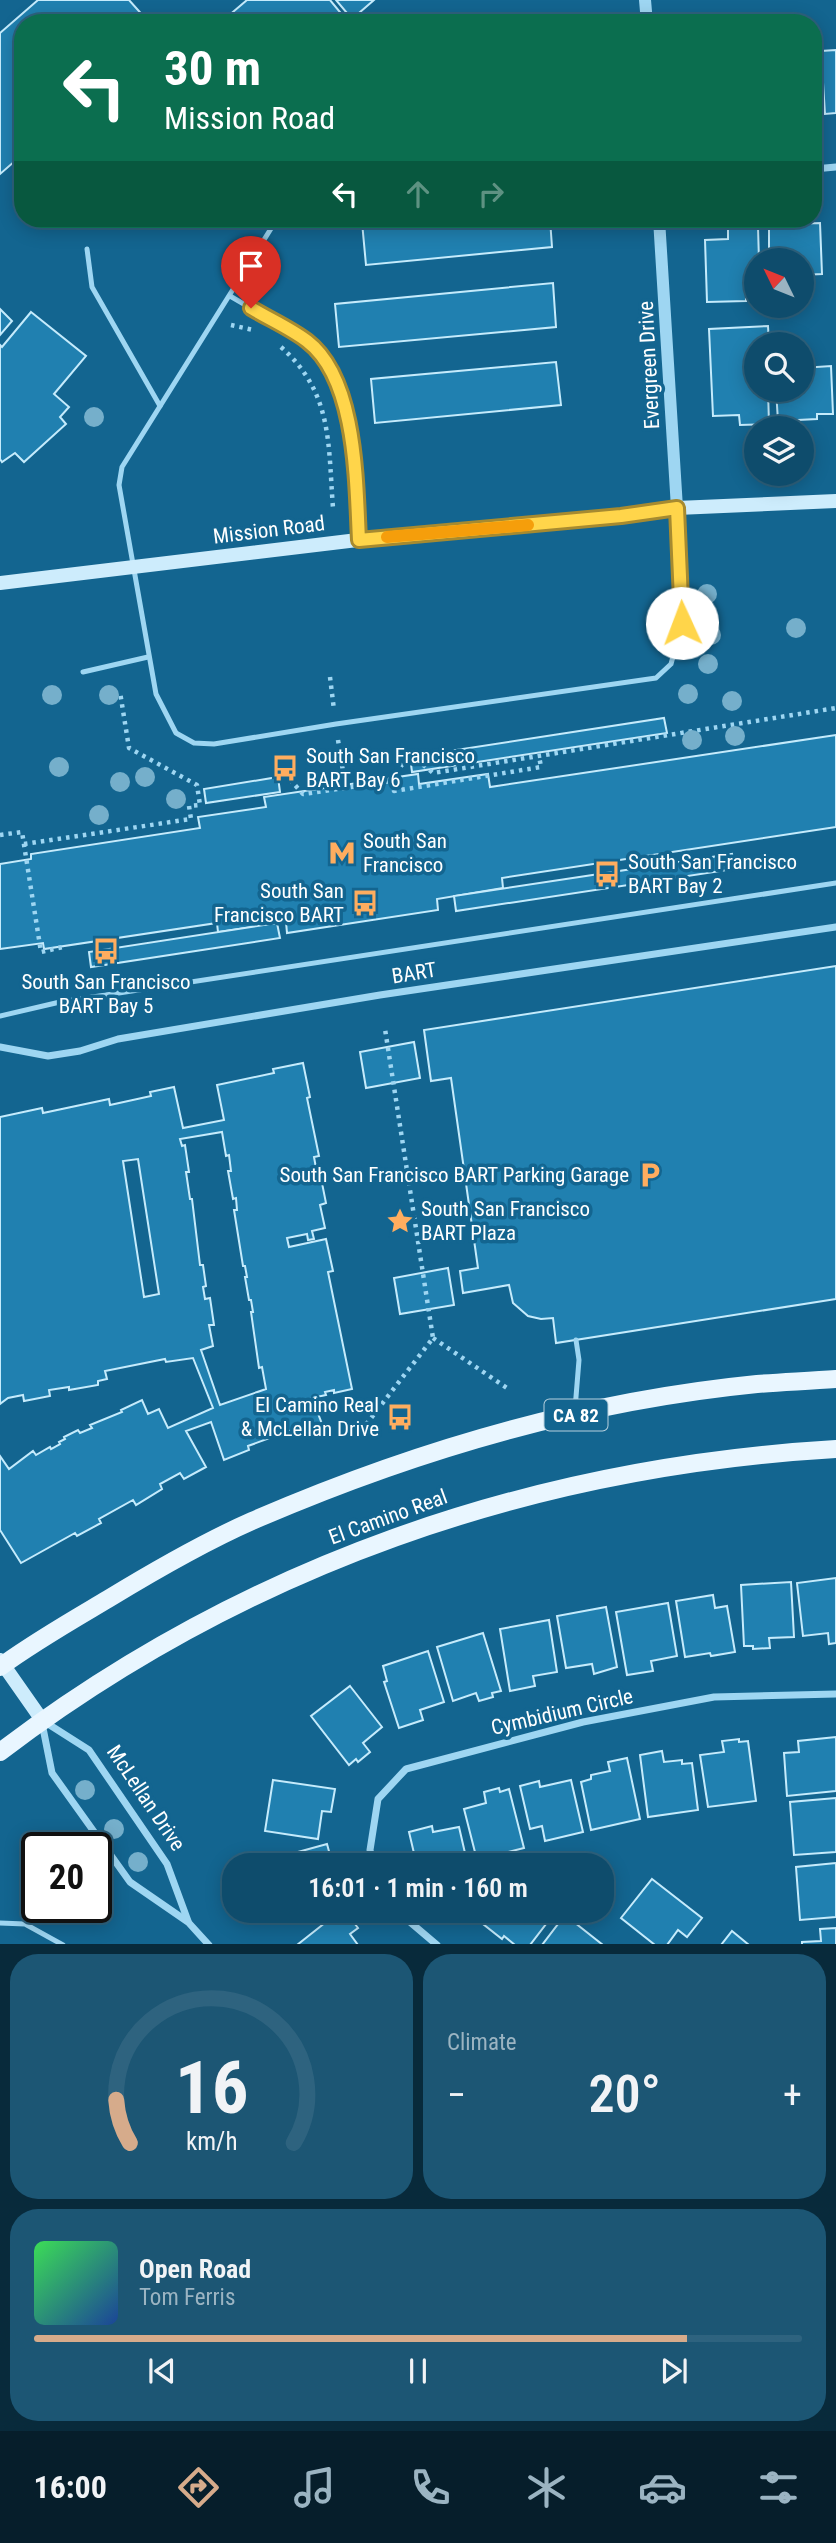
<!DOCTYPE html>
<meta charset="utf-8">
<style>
body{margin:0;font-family:"Roboto Condensed",sans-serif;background:#1c5674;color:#f1f3f6;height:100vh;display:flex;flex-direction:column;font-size:26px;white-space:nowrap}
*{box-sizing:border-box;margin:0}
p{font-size:23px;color:#9bb4c2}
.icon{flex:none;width:38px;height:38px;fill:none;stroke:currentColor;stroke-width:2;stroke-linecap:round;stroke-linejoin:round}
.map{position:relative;height:1944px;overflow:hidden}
.side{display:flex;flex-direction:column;gap:10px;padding:10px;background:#082a3b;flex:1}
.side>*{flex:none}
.hud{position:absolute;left:14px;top:14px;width:808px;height:214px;border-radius:28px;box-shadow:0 4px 18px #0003,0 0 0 2px #2e637f;background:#0b6e4f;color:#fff;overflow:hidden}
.needle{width:46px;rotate:313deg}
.buttons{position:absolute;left:744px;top:248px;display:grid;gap:14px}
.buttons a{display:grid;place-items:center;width:70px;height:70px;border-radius:50%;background:#0e4c6c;box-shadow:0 4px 18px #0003,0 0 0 2px #2e637f;font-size:35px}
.speed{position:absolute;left:21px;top:1832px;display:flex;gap:14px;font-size:35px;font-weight:700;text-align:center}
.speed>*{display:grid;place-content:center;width:91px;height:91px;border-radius:50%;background:#0e4c6c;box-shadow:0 4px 18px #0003,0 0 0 2px #2e637f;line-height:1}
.speed .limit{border:4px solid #111;border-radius:10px;background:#fff;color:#111}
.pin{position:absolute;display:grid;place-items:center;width:60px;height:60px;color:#fff;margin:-72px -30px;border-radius:50% 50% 50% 0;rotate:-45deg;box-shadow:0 0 7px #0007}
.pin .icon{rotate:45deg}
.me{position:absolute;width:77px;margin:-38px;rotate:358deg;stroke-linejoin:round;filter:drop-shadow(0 0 5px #0008)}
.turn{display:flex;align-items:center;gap:24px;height:147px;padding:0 35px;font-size:32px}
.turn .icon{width:91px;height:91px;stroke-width:2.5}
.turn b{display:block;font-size:49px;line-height:60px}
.lanes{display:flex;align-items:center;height:66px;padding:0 35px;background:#0003;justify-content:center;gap:35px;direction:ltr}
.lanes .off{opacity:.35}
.big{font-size:52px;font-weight:600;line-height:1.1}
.side .tile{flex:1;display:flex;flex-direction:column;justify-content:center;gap:10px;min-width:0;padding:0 24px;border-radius:28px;background:#1c5674}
.side .dial{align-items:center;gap:0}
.dial svg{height:182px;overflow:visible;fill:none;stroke:#2e637f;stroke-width:7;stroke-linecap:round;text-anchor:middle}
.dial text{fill:#f1f3f6;stroke:none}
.song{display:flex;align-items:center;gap:21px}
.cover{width:84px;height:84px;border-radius:10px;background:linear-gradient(135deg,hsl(130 70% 55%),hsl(220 70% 35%))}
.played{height:7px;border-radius:4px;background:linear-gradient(90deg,#d6ab8b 85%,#2e637f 85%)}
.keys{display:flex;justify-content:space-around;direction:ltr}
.heat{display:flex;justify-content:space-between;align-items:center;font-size:38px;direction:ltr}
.side .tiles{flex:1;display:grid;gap:10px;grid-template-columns:1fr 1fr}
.tile:last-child{grid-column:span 2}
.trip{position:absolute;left:222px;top:1853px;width:392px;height:70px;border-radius:28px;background:#0e4c6c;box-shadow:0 4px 18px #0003,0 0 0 2px #2e637f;font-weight:600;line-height:70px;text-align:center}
.dock{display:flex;height:112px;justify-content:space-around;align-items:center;background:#061e2b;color:#9bb4c2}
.dock .icon{width:49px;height:49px}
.dock .current{color:#d6ab8b}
.dock b{font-size:32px;color:#f1f3f6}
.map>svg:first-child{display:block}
</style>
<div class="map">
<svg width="836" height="1945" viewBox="0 0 836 1945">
<rect width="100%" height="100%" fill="#136590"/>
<g fill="#2080b0" stroke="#c5ebfc" stroke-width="2" fill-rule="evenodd">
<polygon points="38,0 129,0 146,19 141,23 23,23 23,154 0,174 0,33"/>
<polygon points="247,0 330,0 349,23 220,23"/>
<polygon points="336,0 374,0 352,19"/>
<polygon points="836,50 836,113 825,114 821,51"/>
<polygon points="397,219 550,219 552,247 366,265 362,222"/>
<polygon points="820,223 822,274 802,275 802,261 769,261 769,225"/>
<polygon points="728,227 758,227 759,261 756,261 756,282 746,282 746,301 707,302 705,240 728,239"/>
<polygon points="553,283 556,327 339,347 335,304"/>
<polygon points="0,309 12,321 0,335"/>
<polygon points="31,312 86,356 54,394 69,407 60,417 66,424 24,462 15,453 2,462 0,459 0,345 2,347"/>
<polygon points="768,326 769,345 756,345 756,390 768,390 769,424 740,425 739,415 713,416 709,329"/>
<polygon points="556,362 561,405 375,423 371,379"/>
<polygon points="831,366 833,414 817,414 817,419 778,421 776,390 802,390 802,368"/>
<polygon points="664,718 667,733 412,772 410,757"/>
<polygon points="836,735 836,827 502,878 503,888 437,899 438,910 287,933 286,922 218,932 217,923 44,949 43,943 0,949 0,864 31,859 31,854 200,828 198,817 266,807 264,797 418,774 419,784 488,774 490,787"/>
<polygon points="278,777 280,792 206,803 204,789"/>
<polygon points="732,854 734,869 456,911 454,896"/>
<polygon points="277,923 280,938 91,967 89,952"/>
<polygon points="836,966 836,1299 556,1343 553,1318 541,1319 528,1316 513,1303 509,1285 463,1293 460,1271 478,1268 451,1078 431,1081 424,1030"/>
<polygon points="414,1042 420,1078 366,1088 360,1052"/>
<path d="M303,1063l7,34 -3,1 12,58 -5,1 2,11h3l7,35 -6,2 5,23 -13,3 2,8 -6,1 -1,-6 -20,4 2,9 37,-8 7,32 -5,1 24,117 -18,4v-3l-9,2 1,3 -14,3 10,26 -24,8 -1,-4 -49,18 1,4 -25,10 -13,-38 -25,9 20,36 -22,12 -4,-6 -20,11 2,5 -26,16 -3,-5 -34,19 2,4 -24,13 -2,-3 -54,30 -21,-33v-74l9,13 24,-18 3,4 14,-8 1,2 9,-5 -1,-2 6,-3 -1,-2 14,-7 2,3 12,-5 -2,-3 32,-13 -1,-2 21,-10 6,14 11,-5 9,19 45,-20 -20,-50 -27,4 -1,-3 -60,12 2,8 -9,2v4l-29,5v-3l-20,3 1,6 -26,5 -1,-6 -15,3 -8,6v-287l42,-9 1,5 66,-14 1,6 41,-9 -1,-4 24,-5 9,41 41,-8 -7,-35 57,-12 -1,-4zM222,1132l4,24 3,-1 2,16h-3l5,28 3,-1 1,12h-3l9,56h2l2,11h-2l4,23h2l2,12h-2l8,56 3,-1 4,22 -46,16 -19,-55 12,-4 -4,-21h5l-4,-27 -5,1 -2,-12 3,-1 -3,-21h-3l-8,-66h-2l-4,-27h3l-4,-27 -3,1 -2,-7zM138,1159l21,135 -15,3 -21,-136z"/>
<polygon points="448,1268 454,1305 400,1314 394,1278"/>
<polygon points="836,1578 836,1643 829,1644 828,1633 803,1636 797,1583"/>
<polygon points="791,1582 794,1637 769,1638 770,1648 753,1649 753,1646 744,1646 741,1585"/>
<polygon points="713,1595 715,1608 727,1606 735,1652 711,1656 710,1653 685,1657 676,1601"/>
<polygon points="668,1603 677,1656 651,1661 653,1671 627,1675 616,1612"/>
<polygon points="606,1607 617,1667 594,1674 592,1664 566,1668 557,1616"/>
<polygon points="549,1620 557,1672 533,1676 535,1686 510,1691 500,1629"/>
<polygon points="483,1633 501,1691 492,1693 493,1697 479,1701 476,1693 453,1701 437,1647"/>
<polygon points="428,1651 444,1702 420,1710 423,1720 399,1728 384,1682 387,1681 383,1666"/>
<polygon points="350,1686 382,1727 363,1743 370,1752 358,1762 356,1759 349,1765 311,1716"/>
<polygon points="836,1737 836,1791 787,1796 784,1753 799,1752 798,1741"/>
<polygon points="739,1739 739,1742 748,1741 756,1801 708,1807 700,1755 724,1752 722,1741"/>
<polygon points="662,1751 664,1762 682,1760 682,1764 692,1763 698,1810 648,1817 640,1755"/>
<polygon points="627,1758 640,1819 591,1830 581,1782 591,1779 591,1775 610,1771 608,1762"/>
<polygon points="273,1780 335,1789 331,1812 322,1811 318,1839 265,1831"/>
<polygon points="571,1780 583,1832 545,1841 542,1826 530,1829 520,1786 539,1781 540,1787"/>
<polygon points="499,1788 500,1792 509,1789 524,1848 477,1860 464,1809 486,1803 484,1792"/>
<polygon points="836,1798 836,1852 794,1855 790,1802"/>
<polygon points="432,1826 433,1832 459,1827 468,1866 417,1866 409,1832"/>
<polygon points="327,1844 333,1866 266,1866 265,1861"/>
<polygon points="836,1863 836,1917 800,1920 796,1867"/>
<polygon points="652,1879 702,1918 687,1937 678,1930 667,1945 655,1945 621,1918"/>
<polygon points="340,1911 345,1911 358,1928 350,1934 358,1945 297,1945"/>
<polygon points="493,1911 556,1911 530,1945 515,1945 504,1936 502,1939 483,1924"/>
<polygon points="565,1915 603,1945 542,1945"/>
<polygon points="836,1928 836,1945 802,1945 802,1942 821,1941 820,1929"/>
<polygon points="732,1931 749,1945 721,1945"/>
</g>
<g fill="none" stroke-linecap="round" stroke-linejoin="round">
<g stroke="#9ed6f2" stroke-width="4.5" stroke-dasharray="3.5 5" stroke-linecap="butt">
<polyline points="231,325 253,330"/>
<path d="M281,347c52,46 47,97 52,161"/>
<polyline points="330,677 334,710"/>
<polyline points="338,740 346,790"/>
<polyline points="284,773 303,794 392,781 394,791 541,767 539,756"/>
<polyline points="392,781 409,753 433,773 836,708"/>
<polyline points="0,835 22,832 41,952 63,947"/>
<polyline points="24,844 191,819 189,806 200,805 197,785 129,748 120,692"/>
<polyline points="433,1338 510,1390"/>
<polyline points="361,1431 433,1338 385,1029"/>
</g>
<g stroke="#9ed6f2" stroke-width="5">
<polyline points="277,219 122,467 119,485 156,694 176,733 194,743 214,744 336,724 656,678 671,664 682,623 677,509"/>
<polyline points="87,249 92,287 160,406"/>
<polyline points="230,296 309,342 332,371 345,403 353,443 359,537"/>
<polyline points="83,672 148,657"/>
<polyline points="0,1016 60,1002 836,883"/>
<polyline points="575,1409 579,1360 576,1340"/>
<polyline points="0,1923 25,1924 63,1945"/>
</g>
<g stroke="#9ed6f2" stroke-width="7">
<polyline points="814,169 836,167"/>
<polyline points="0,1047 48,1056 80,1051 118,1039 380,995 836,927"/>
<polyline points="45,1722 89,1750 167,1864 188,1921"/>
<polyline points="42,1723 52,1773 130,1882 188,1922 209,1945"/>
<polyline points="374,1866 370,1850 378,1799 406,1769 583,1722 714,1697 836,1694"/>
<polyline points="397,1911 437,1945"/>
</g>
<g stroke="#9ed6f2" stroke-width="12">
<polyline points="645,0 647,23"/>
<polyline points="659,219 677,508"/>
</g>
<g stroke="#cdecfc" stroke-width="14">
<polyline points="0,583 374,538 621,516 677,508 836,501"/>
<polyline points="0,1660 42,1720"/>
</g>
<g stroke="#e9f6ff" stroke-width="18">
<path d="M0,1667c34,-25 71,-46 108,-68 46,-28 94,-56 144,-78 159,-69 332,-120 505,-137 26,-2 53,-3 79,-5"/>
<path d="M0,1752c245,-186 530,-285 836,-303"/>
</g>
</g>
<g fill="#75afcb">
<circle cx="94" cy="417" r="10"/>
<circle cx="707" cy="594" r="10"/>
<circle cx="796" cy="628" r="10"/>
<circle cx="711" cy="635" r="10"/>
<circle cx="708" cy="664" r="10"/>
<circle cx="688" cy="694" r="10"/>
<circle cx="52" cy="695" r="10"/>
<circle cx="109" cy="695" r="10"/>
<circle cx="732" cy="701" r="10"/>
<circle cx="735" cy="736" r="10"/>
<circle cx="692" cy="740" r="10"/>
<circle cx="59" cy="767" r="10"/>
<circle cx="145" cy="777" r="10"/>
<circle cx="120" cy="782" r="10"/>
<circle cx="176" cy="799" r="10"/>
<circle cx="99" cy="815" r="10"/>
<circle cx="85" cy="1790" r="10"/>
<circle cx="114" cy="1829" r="10"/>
<circle cx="138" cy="1862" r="10"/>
</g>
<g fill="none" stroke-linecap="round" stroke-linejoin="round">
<g stroke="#a68a30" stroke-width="18">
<path id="route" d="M251,308c18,11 39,20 56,33 50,38 49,142 52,199l262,-24 56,-8 5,115"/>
</g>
<use href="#route" stroke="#ffd54a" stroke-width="12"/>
<polyline stroke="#f59e0b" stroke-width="12" points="387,537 528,525"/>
</g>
<defs>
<g id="bus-bare" transform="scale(2.1)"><path d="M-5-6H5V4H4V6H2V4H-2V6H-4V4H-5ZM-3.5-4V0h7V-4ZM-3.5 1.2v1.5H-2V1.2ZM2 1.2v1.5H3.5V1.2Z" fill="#ffad5f" stroke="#136590" stroke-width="2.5" paint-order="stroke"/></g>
<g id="metro-bare" transform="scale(2.1)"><path d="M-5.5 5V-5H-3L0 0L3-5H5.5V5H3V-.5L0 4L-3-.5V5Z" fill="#ffad5f" stroke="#136590" stroke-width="2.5" paint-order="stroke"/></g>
<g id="parking-bare" transform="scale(2.1)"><path d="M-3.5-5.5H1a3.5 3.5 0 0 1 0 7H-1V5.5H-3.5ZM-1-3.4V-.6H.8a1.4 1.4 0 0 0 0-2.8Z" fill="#ffad5f" stroke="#136590" stroke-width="2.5" paint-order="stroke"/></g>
<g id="sight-bare" transform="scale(2.1)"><path d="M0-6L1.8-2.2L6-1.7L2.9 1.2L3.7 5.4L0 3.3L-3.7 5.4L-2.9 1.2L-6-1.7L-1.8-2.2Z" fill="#ffad5f" stroke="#136590" stroke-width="2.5" paint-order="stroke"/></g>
</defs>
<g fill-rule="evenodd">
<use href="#bus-bare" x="285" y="768"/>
<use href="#metro-bare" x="342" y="853"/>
<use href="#bus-bare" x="607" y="874"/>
<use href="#bus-bare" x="365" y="903"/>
<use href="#bus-bare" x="106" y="951"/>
<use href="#parking-bare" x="650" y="1175"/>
<use href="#sight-bare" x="400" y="1221"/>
<use href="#bus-bare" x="400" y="1417"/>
</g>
<g text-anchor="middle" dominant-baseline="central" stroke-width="7" stroke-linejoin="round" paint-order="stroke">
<rect fill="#136590" stroke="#b8d1de" stroke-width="2" x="544.5" y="1399.5" width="63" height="31" rx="5"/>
<g font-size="19" font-weight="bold" fill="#fff">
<text x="576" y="1415">CA 82</text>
</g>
<g font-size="21" fill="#fff" stroke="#136590">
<text transform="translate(649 365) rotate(-93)">Evergreen Drive</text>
<text transform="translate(269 530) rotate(-7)">Mission Road</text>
<text transform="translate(414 973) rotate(-9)">BART</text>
<text transform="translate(388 1517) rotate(-20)">El Camino Real</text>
<text transform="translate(562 1712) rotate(-13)">Cymbidium Circle</text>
<text transform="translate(146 1798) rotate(56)">McLellan Drive</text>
</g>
<g font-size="21" fill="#fff" stroke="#136590" text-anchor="start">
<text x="306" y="756">South San Francisco<tspan x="306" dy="24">BART Bay 6</tspan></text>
<text x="363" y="841">South San<tspan x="363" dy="24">Francisco</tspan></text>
<text x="628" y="862">South San Francisco<tspan x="628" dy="24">BART Bay 2</tspan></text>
<text x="344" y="891" text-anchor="end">South San<tspan x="344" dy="24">Francisco BART</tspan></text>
<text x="106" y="982" text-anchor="middle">South San Francisco<tspan x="106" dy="24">BART Bay 5</tspan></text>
<text x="629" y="1175" text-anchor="end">South San Francisco BART Parking Garage</text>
<text x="421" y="1209">South San Francisco<tspan x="421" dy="24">BART Plaza</tspan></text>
<text x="379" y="1405" text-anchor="end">El Camino Real<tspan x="379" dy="24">&amp; McLellan Drive</tspan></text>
</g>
</g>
</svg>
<div class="buttons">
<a><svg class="needle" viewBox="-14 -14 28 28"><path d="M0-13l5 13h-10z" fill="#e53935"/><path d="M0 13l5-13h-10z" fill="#9bb4c2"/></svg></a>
<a><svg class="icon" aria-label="search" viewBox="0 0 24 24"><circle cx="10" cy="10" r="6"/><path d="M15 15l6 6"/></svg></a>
<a><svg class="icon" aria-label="layers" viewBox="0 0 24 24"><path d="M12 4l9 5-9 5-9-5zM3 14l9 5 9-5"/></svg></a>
</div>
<div class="speed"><div class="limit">20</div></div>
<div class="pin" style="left:251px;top:308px;background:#d93025"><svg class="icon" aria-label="arrive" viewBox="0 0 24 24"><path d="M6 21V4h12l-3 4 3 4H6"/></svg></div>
<svg class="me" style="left:682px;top:623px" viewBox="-20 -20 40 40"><circle r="19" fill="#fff"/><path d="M0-13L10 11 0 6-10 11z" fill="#ffd54a"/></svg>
<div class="trip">16:01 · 1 min · 160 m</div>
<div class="hud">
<div class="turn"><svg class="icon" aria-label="left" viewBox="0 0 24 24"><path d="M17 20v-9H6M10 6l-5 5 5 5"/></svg><div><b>30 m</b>Mission Road</div></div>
<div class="lanes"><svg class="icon" aria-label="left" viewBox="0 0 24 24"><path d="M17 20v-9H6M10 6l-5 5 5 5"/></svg><svg class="icon off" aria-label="ahead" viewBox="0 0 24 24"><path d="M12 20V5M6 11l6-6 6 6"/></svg><svg class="icon off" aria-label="right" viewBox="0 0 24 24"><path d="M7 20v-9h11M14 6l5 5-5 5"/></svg></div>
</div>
</div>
<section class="side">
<div class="tiles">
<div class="tile dial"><svg viewBox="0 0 100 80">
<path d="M14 69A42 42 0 1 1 86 69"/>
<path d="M14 69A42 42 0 0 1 8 50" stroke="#d6ab8b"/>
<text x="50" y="56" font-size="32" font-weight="700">16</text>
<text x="50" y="72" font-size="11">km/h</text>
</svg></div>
<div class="tile"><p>Climate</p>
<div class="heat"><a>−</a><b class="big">20°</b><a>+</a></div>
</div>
<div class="tile">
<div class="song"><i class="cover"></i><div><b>Open Road</b><p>Tom Ferris</p></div></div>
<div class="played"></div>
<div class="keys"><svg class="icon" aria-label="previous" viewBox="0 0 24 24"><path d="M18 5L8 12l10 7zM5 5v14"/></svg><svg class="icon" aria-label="pause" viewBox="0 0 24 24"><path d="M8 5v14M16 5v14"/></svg><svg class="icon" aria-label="next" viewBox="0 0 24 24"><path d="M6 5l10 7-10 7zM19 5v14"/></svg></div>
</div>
</div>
</section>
<nav class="dock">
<b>16:00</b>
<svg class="icon current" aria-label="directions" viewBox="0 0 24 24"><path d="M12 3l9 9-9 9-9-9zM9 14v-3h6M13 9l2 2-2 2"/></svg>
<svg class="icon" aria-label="music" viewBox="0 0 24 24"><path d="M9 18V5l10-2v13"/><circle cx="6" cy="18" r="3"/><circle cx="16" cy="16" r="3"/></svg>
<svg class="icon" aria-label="phone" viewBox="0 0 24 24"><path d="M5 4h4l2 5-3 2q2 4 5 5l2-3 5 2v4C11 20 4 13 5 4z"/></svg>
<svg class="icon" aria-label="climate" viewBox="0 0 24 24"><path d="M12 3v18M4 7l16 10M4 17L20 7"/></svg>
<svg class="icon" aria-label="car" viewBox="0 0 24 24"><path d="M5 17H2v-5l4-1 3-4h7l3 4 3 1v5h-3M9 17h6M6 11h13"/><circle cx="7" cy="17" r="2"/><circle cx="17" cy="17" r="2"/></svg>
<svg class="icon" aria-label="filters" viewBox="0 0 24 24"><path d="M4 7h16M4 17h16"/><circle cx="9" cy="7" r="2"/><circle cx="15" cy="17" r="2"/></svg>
</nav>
